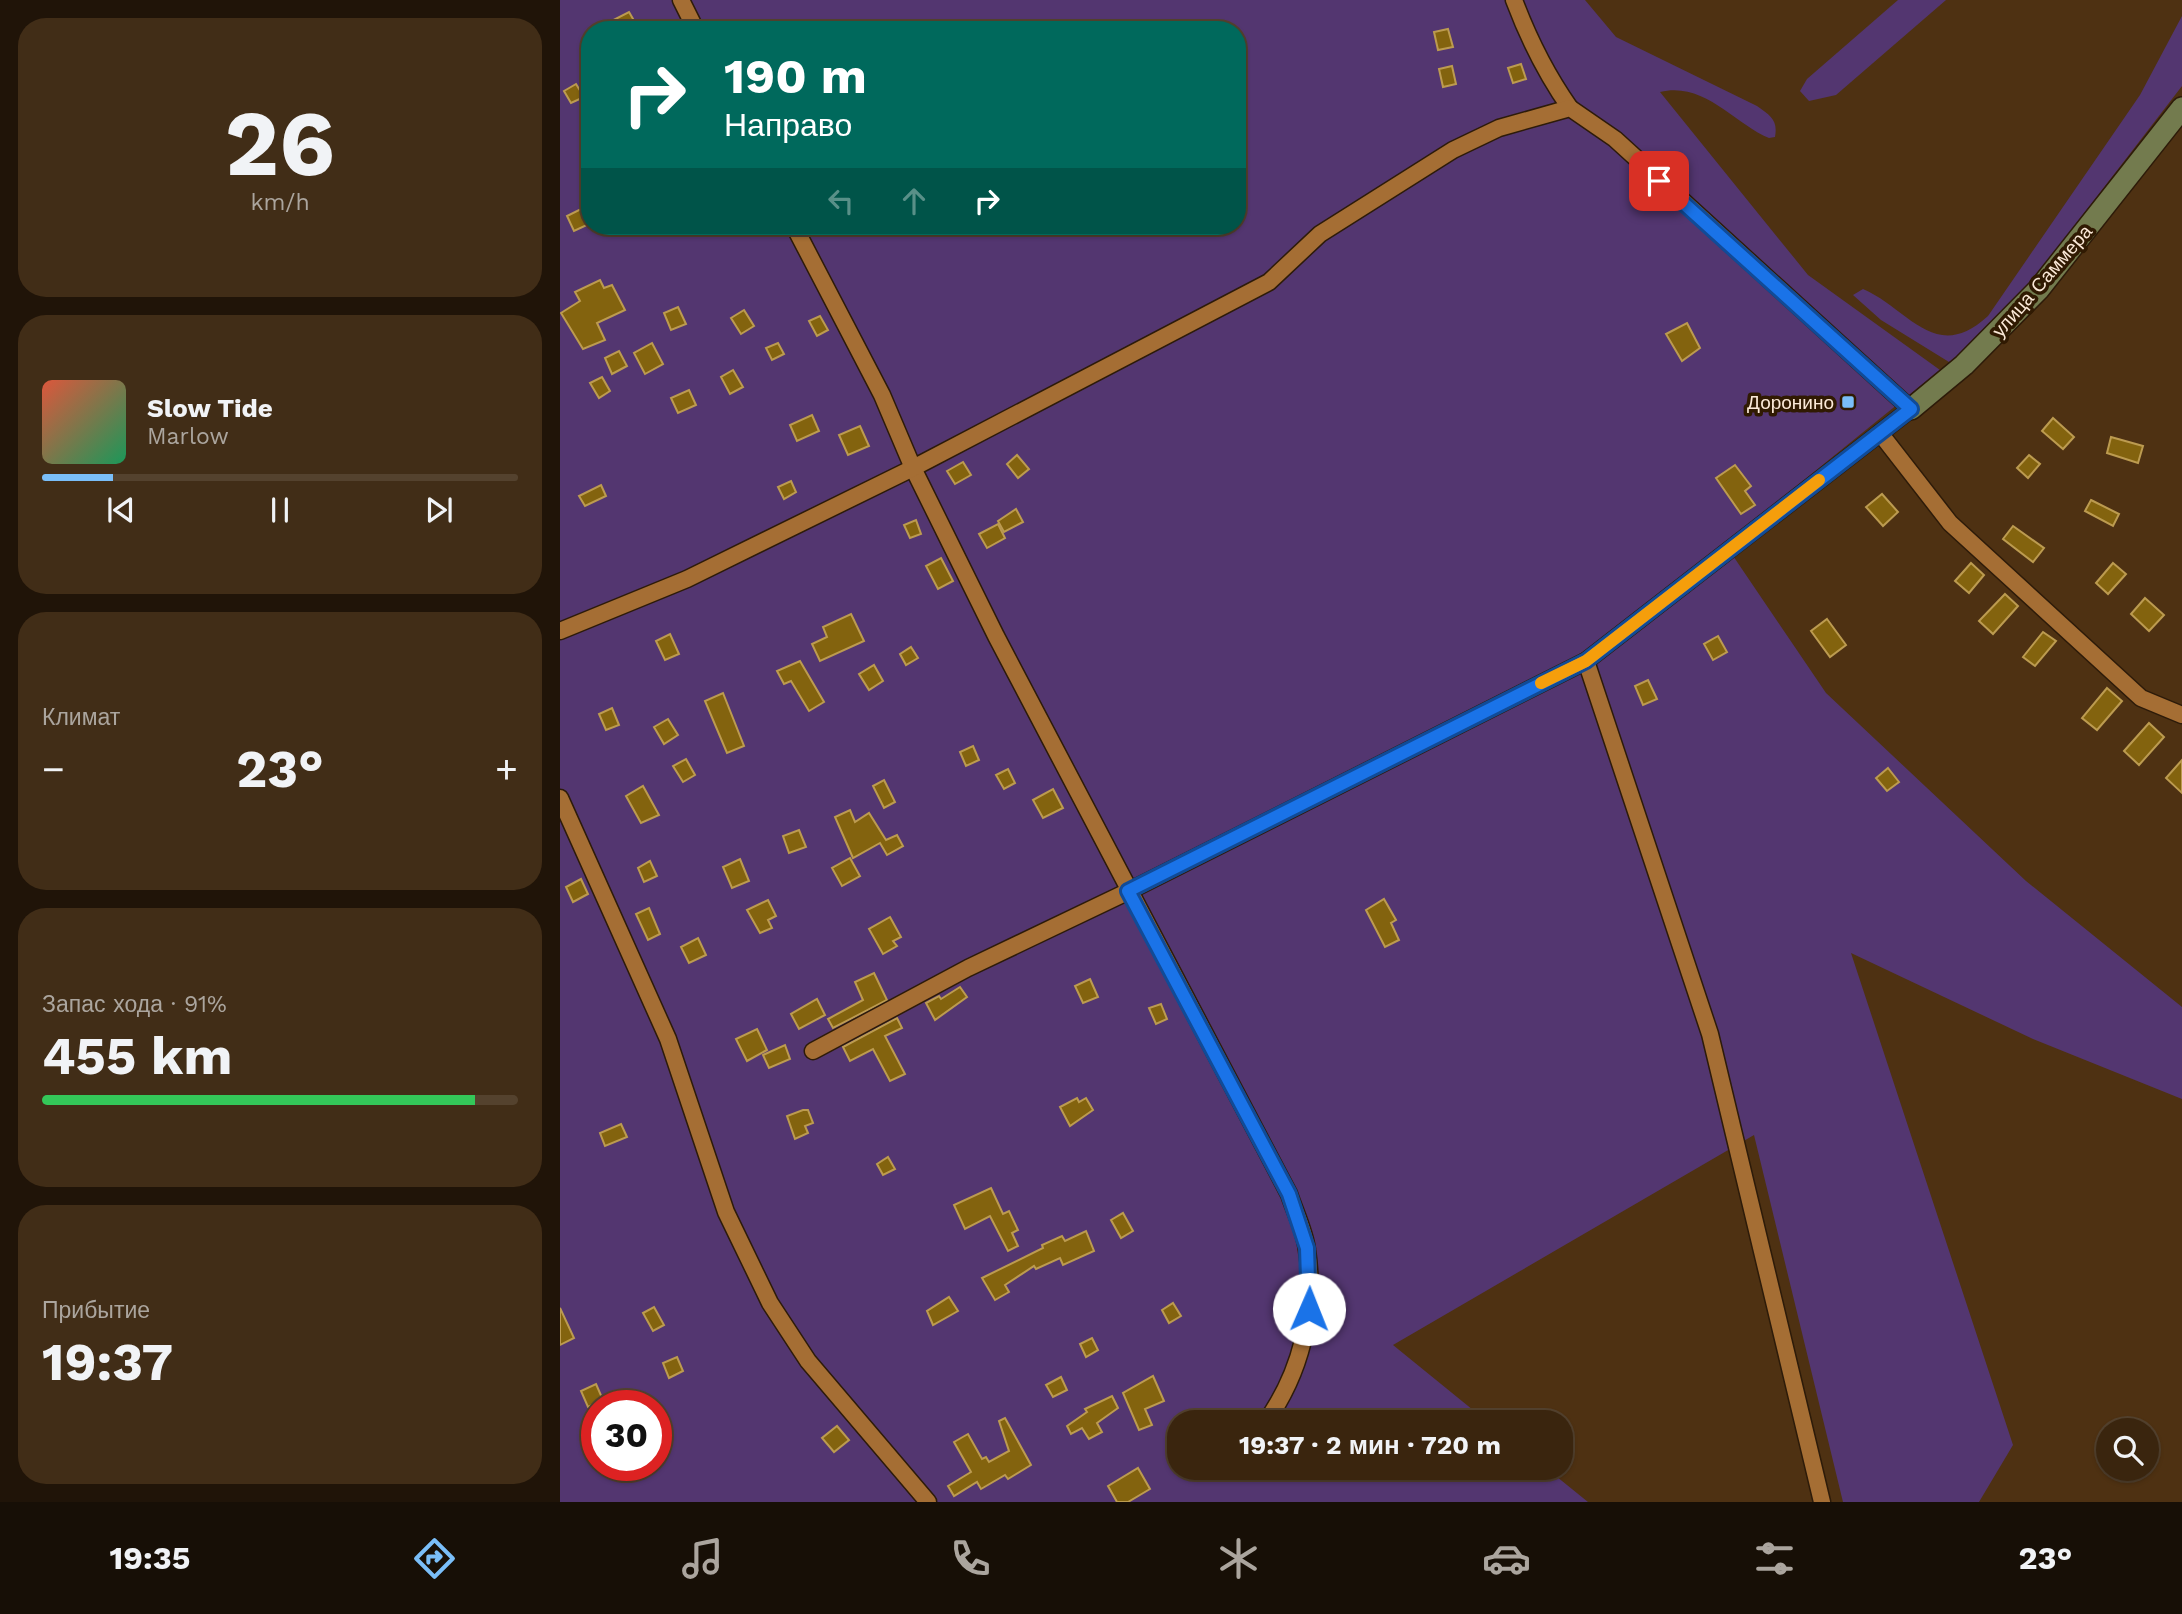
<!DOCTYPE html>
<html lang="ru">
<meta charset="utf-8">
<style>
body{margin:0;font-family:"Work Sans",sans-serif;background:#412d17;color:#f1f3f6;height:100vh;display:flex;flex-direction:column;font-size:26px;white-space:nowrap}
*{box-sizing:border-box;margin:0}
p{font-size:23px;color:#aba59e}
.icon{flex:none;width:38px;height:38px;fill:none;stroke:currentColor;stroke-width:2;stroke-linecap:round;stroke-linejoin:round}
.map{position:relative;flex:1;overflow:hidden}
.sheet{display:flex;flex-direction:column;gap:18px;padding:18px;background:#201408;width:560px}
.sheet>*{flex:none}
.hud{position:absolute;left:21px;top:21px;width:665px;height:214px;border-radius:28px;box-shadow:0 2px 5px #0004,0 0 0 2px #54422e;background:#00695c;color:#fff;overflow:hidden}
.controls{position:absolute;left:1536px;top:1418px;display:grid;gap:14px}
.controls a{display:grid;place-items:center;width:63px;height:63px;border-radius:50%;background:#3a250e;box-shadow:0 2px 5px #0004,0 0 0 2px #54422e;font-size:35px}
.speed{position:absolute;left:21px;top:1390px;display:flex;gap:14px;font-size:35px;font-weight:700;text-align:center}
.speed>*{display:grid;place-content:center;width:91px;height:91px;border-radius:50%;background:#3a250e;box-shadow:0 2px 5px #0004,0 0 0 2px #54422e;line-height:1}
.speed .limit{border:10px solid #d22;background:#fff;color:#111}
.pin{position:absolute;display:grid;place-items:center;width:60px;height:60px;color:#fff;margin:-30px;border-radius:14px;box-shadow:0 4px 10px #0006}
.me{position:absolute;width:77px;margin:-38px;rotate:1deg;stroke-linejoin:round;filter:drop-shadow(0 0 5px #0008)}
.turn{display:flex;align-items:center;gap:24px;height:147px;padding:0 28px;font-size:32px}
.turn .icon{width:91px;height:91px;stroke-width:2.5}
.turn b{display:block;font-size:49px;line-height:60px}
.lanes{display:flex;align-items:center;height:66px;padding:0 28px;background:#0003;justify-content:center;gap:35px;direction:ltr}
.lanes .off{opacity:.35}
.big{font-size:52px;font-weight:700;line-height:1.1}
.sheet .widget{flex:1;display:flex;flex-direction:column;justify-content:center;gap:10px;min-width:0;padding:0 24px;border-radius:28px;background:#412d17}
.sheet .dial{align-items:center;gap:0}
.dial b{font-size:91px;line-height:1}
.song{display:flex;align-items:center;gap:21px}
.cover{width:84px;height:84px;border-radius:10px;background:linear-gradient(135deg,hsl(10 70% 55%),hsl(150 70% 35%))}
.played{height:7px;border-radius:4px;background:linear-gradient(90deg,#7abef8 15%,#54422e 15%)}
.keys{display:flex;justify-content:space-around;direction:ltr}
.heat{display:flex;justify-content:space-between;align-items:center;font-size:38px;direction:ltr}
.charge{height:10px;border-radius:5px;background:linear-gradient(90deg,#34c759 91%,#54422e 0)}
.trip{position:absolute;left:607px;top:1410px;width:406px;height:70px;border-radius:28px;background:#3a250e;box-shadow:0 2px 5px #0004,0 0 0 2px #54422e;font-weight:700;line-height:70px;text-align:center}
.tabs{display:flex;height:112px;justify-content:space-around;align-items:center;background:#170f06;color:#aba59e}
.tabs .icon{width:49px;height:49px}
.tabs .selected{color:#7abef8}
.tabs b{font-size:32px;color:#f1f3f6}
main{display:flex;flex:1;min-height:0}
.map>svg:first-child{display:block}
</style>
<main>
<section class="sheet">
<div class="widget dial"><b>26</b><p>km/h</p></div>
<div class="widget">
<div class="song"><i class="cover"></i><div><b>Slow Tide</b><p>Marlow</p></div></div>
<div class="played"></div>
<div class="keys"><svg class="icon" aria-label="previous" viewBox="0 0 24 24"><path d="M18 5L8 12l10 7zM5 5v14"/></svg><svg class="icon" aria-label="pause" viewBox="0 0 24 24"><path d="M8 5v14M16 5v14"/></svg><svg class="icon" aria-label="next" viewBox="0 0 24 24"><path d="M6 5l10 7-10 7zM19 5v14"/></svg></div>
</div>
<div class="widget"><p>Климат</p>
<div class="heat"><a>−</a><b class="big">23°</b><a>+</a></div>
</div>
<div class="widget"><p>Запас хода · 91%</p><b class="big">455 km</b><div class="charge"></div></div>
<div class="widget"><p>Прибытие</p><b class="big">19:37</b></div>
</section>
<div class="map">
<svg width="1622" height="1502" viewBox="0 0 1622 1502">
<rect width="100%" height="100%" fill="#4e3112"/>
<g fill="#533670" fill-rule="evenodd">
<path d="M0,0h1025l31,37 141,69c14,10 21,14 18,31l-6,1c-34,-14 -65,-57 -109,-46l148,183 132,95 -215,174 101,149 200,188 156,126v92l-149,-60 -182,-86 162,492 -34,57h-136l-89,-367 -361,210 96,78h-309v45h366l42,34h-1028zM30,30h647v196h-647zM37,1405h59v60h-59z"/>
<polygon points="1338,0 1386,0 1276,95 1249,101 1240,91 1247,79"/>
<path d="M1622,16v70l-184,239 -29,28 -20,9 -68,-42 -28,-25 10,-6c45,19 72,76 125,27l152,-221z"/>
</g>
<g fill="#83630e" stroke="#bc9b50" stroke-width="2">
<polygon points="69,12 76,24 63,30 34,30"/>
<polygon points="888,29 893,47 878,50 874,32"/>
<polygon points="961,64 966,79 953,83 948,68"/>
<polygon points="892,66 896,84 883,87 879,69"/>
<polygon points="16,84 24,97 11,103 4,91"/>
<polygon points="21,209 29,224 14,231 7,216"/>
<polygon points="40,280 44,288 52,285 65,310 37,323 45,340 23,349 1,313 20,301 15,292"/>
<polygon points="118,307 126,324 111,330 104,313"/>
<polygon points="184,310 194,326 181,334 171,318"/>
<polygon points="260,316 268,330 257,336 249,321"/>
<polygon points="1127,323 1140,348 1122,361 1106,334"/>
<polygon points="92,343 103,364 85,374 74,353"/>
<polygon points="218,343 224,354 212,360 206,348"/>
<polygon points="59,351 67,366 52,374 45,358"/>
<polygon points="173,370 183,387 170,394 161,377"/>
<polygon points="42,377 50,391 39,398 30,383"/>
<polygon points="129,390 136,405 118,413 111,398"/>
<polygon points="252,415 259,431 237,441 230,425"/>
<polygon points="1493,418 1514,437 1503,449 1482,431"/>
<polygon points="300,426 309,446 288,455 279,435"/>
<polygon points="1551,437 1583,446 1578,463 1547,453"/>
<polygon points="457,455 469,469 458,478 447,464"/>
<polygon points="1469,455 1480,464 1468,478 1457,468"/>
<polygon points="403,462 411,475 395,484 387,471"/>
<polygon points="1175,465 1191,486 1185,491 1195,505 1181,514 1156,478"/>
<polygon points="231,481 236,492 224,499 218,487"/>
<polygon points="41,485 46,496 25,506 19,496"/>
<polygon points="1322,494 1338,512 1323,526 1306,507"/>
<polygon points="1531,500 1559,514 1553,526 1525,511"/>
<polygon points="456,509 463,522 444,532 438,521"/>
<polygon points="356,520 361,534 350,538 344,525"/>
<polygon points="438,524 445,538 427,548 419,534"/>
<polygon points="1453,526 1484,548 1473,562 1443,539"/>
<polygon points="381,558 393,581 378,589 366,566"/>
<polygon points="1411,563 1424,575 1409,593 1395,581"/>
<polygon points="1553,563 1566,574 1548,594 1536,583"/>
<polygon points="1445,594 1458,606 1433,634 1419,621"/>
<polygon points="1585,598 1604,615 1589,631 1571,614"/>
<polygon points="291,614 304,641 260,661 252,644 267,637 263,627"/>
<polygon points="1267,619 1286,645 1270,657 1251,631"/>
<polygon points="1483,632 1496,641 1475,666 1463,657"/>
<polygon points="110,634 119,654 105,660 96,641"/>
<polygon points="1158,636 1167,652 1153,660 1144,644"/>
<polygon points="351,647 358,658 346,665 340,654"/>
<polygon points="240,661 264,702 249,711 231,681 224,684 217,671"/>
<polygon points="314,665 323,681 309,690 299,674"/>
<polygon points="1088,680 1097,699 1083,705 1075,686"/>
<polygon points="1547,688 1562,701 1537,730 1522,718"/>
<polygon points="163,693 184,746 167,753 145,701"/>
<polygon points="52,708 59,725 46,730 39,714"/>
<polygon points="108,719 118,735 104,744 94,727"/>
<polygon points="1589,723 1604,737 1579,765 1564,751"/>
<polygon points="413,746 419,760 406,766 400,752"/>
<polygon points="126,759 135,775 123,782 113,766"/>
<polygon points="1622,760 1622,793 1606,778"/>
<polygon points="1328,768 1339,782 1327,791 1316,778"/>
<polygon points="448,769 455,783 444,789 436,775"/>
<polygon points="324,780 335,802 324,808 313,786"/>
<polygon points="83,786 99,815 81,823 66,796"/>
<polygon points="493,789 503,808 483,818 473,800"/>
<polygon points="290,810 295,822 309,813 326,840 337,835 343,846 327,855 320,843 293,858 275,817"/>
<polygon points="239,830 246,847 229,853 223,836"/>
<polygon points="290,858 300,876 282,886 272,868"/>
<polygon points="180,859 189,881 172,888 163,867"/>
<polygon points="90,861 97,876 84,882 78,868"/>
<polygon points="21,879 28,894 13,902 6,887"/>
<polygon points="824,899 836,920 831,923 839,940 825,947 806,910"/>
<polygon points="208,900 216,916 208,920 212,928 200,933 187,910"/>
<polygon points="89,908 100,934 88,940 76,914"/>
<polygon points="330,917 341,937 333,941 337,946 323,954 309,929"/>
<polygon points="138,938 146,955 129,963 121,947"/>
<polygon points="314,973 327,1000 273,1028 268,1019 303,1000 295,982"/>
<polygon points="530,979 538,997 523,1003 515,986"/>
<polygon points="400,987 407,997 375,1020 366,1003 379,996 381,999"/>
<polygon points="257,999 265,1015 239,1029 231,1014"/>
<polygon points="601,1004 607,1019 596,1024 589,1008"/>
<polygon points="337,1018 342,1028 325,1036 345,1074 330,1081 313,1049 290,1061 283,1047"/>
<polygon points="197,1029 207,1050 187,1061 176,1039"/>
<polygon points="225,1045 230,1059 209,1068 203,1055"/>
<polygon points="517,1098 519,1102 526,1098 533,1110 510,1126 500,1107"/>
<polygon points="243,1110 248,1110 253,1123 245,1126 248,1133 235,1139 227,1116"/>
<polygon points="61,1124 67,1137 45,1146 40,1133"/>
<polygon points="328,1157 335,1169 323,1175 317,1164"/>
<polygon points="431,1188 443,1214 449,1211 458,1230 452,1233 458,1246 448,1251 430,1216 405,1229 394,1205"/>
<polygon points="563,1213 573,1231 561,1238 551,1220"/>
<polygon points="526,1231 534,1251 503,1265 500,1258 476,1269 474,1266 445,1285 449,1292 435,1300 422,1278 483,1248 482,1245 502,1236 505,1241"/>
<polygon points="389,1297 398,1311 373,1325 367,1311"/>
<polygon points="613,1303 621,1316 609,1323 602,1310"/>
<polygon points="94,1307 104,1325 93,1331 83,1313"/>
<polygon points="0,1308 14,1338 0,1345"/>
<polygon points="532,1338 538,1350 526,1357 520,1344"/>
<polygon points="117,1357 123,1371 109,1378 103,1363"/>
<polygon points="593,1376 604,1401 585,1409 592,1425 579,1430 563,1393"/>
<polygon points="501,1377 507,1390 493,1397 486,1385"/>
<polygon points="36,1384 43,1400 28,1407 21,1391"/>
<polygon points="552,1396 558,1408 537,1423 542,1432 529,1439 522,1428 511,1434 507,1426 527,1412 525,1409"/>
<polygon points="445,1418 471,1465 448,1479 445,1475 421,1489 417,1482 394,1496 388,1486 411,1472 394,1442 408,1434 422,1459 426,1457 429,1462 449,1451 439,1421"/>
<polygon points="277,1426 289,1440 274,1452 262,1438"/>
<polygon points="578,1468 590,1489 568,1502 557,1502 548,1486"/>
</g>
<g fill="none" stroke-linecap="round" stroke-linejoin="round">
<g stroke="#2d1b09" stroke-width="19">
<g id="street">
<polyline points="121,0 136,30"/>
<path d="M954,0c15,40 32,74 56,108"/>
<path d="M234,226l88,169 31,73 83,168 293,558c6,18 16,38 18,56 9,62 -6,123 -42,173"/>
<polyline points="1320,433 1390,523 1581,698 1622,715"/>
<polyline points="0,631 127,579 353,468 709,282 760,234 893,150 939,128 1010,108 1055,139 1351,409 1026,661 567,892 408,968 253,1051"/>
<polyline points="1026,661 1150,1034 1262,1502"/>
<polyline points="0,798 108,1039 166,1212 210,1303 248,1361 368,1502"/>
</g>
</g>
<g stroke="#2d1b09" stroke-width="24">
<polyline id="secondary" points="1351,409 1404,365 1479,289 1622,108"/>
</g>
<use href="#street" stroke="#a56e34" stroke-width="16"/>
<use href="#secondary" stroke="#737b4e" stroke-width="21"/>
</g>
<g fill="none" stroke-linecap="round" stroke-linejoin="round">
<g stroke="#114b97" stroke-width="18">
<polyline id="route" points="749,1309 747,1248 729,1194 568,891 1026,661 1351,409 1099,181"/>
</g>
<use href="#route" stroke="#1a73e8" stroke-width="12"/>
<polyline stroke="#f59e0b" stroke-width="12" points="981,683 1026,661 1259,480"/>
</g>
<rect fill="#7abef8" stroke="#301a02" stroke-width="2.5" x="1281" y="395" width="14" height="14" rx="3.5"/>
<g text-anchor="middle" dominant-baseline="central" stroke-width="7" stroke-linejoin="round" paint-order="stroke">
<g font-size="19" fill="#fbe9d8" stroke="#301a02">
<text transform="translate(1482 281) rotate(-49)">улица Саммера</text>
</g>
<g font-size="19" fill="#fbe9d8" stroke="#301a02" text-anchor="end">
<text x="1274" y="402">Доронино</text>
</g>
</g>
</svg>
<div class="controls">
<a><svg class="icon" aria-label="search" viewBox="0 0 24 24"><circle cx="10" cy="10" r="6"/><path d="M15 15l6 6"/></svg></a>
</div>
<div class="speed"><div class="limit">30</div></div>
<div class="pin" style="left:1099px;top:181px;background:#d93025"><svg class="icon" aria-label="arrive" viewBox="0 0 24 24"><path d="M6 21V4h12l-3 4 3 4H6"/></svg></div>
<svg class="me" style="left:749px;top:1309px" viewBox="-20 -20 40 40"><circle r="19" fill="#fff"/><path d="M0-13L10 11 0 6-10 11z" fill="#1a73e8"/></svg>
<div class="trip">19:37 · 2 мин · 720 m</div>
<div class="hud">
<div class="turn"><svg class="icon" aria-label="right" viewBox="0 0 24 24"><path d="M7 20v-9h11M14 6l5 5-5 5"/></svg><div><b>190 m</b>Направо</div></div>
<div class="lanes"><svg class="icon off" aria-label="left" viewBox="0 0 24 24"><path d="M17 20v-9H6M10 6l-5 5 5 5"/></svg><svg class="icon off" aria-label="ahead" viewBox="0 0 24 24"><path d="M12 20V5M6 11l6-6 6 6"/></svg><svg class="icon" aria-label="right" viewBox="0 0 24 24"><path d="M7 20v-9h11M14 6l5 5-5 5"/></svg></div>
</div>
</div>
</main>
<nav class="tabs">
<b>19:35</b>
<svg class="icon selected" aria-label="directions" viewBox="0 0 24 24"><path d="M12 3l9 9-9 9-9-9zM9 14v-3h6M13 9l2 2-2 2"/></svg>
<svg class="icon" aria-label="music" viewBox="0 0 24 24"><path d="M9 18V5l10-2v13"/><circle cx="6" cy="18" r="3"/><circle cx="16" cy="16" r="3"/></svg>
<svg class="icon" aria-label="phone" viewBox="0 0 24 24"><path d="M5 4h4l2 5-3 2q2 4 5 5l2-3 5 2v4C11 20 4 13 5 4z"/></svg>
<svg class="icon" aria-label="climate" viewBox="0 0 24 24"><path d="M12 3v18M4 7l16 10M4 17L20 7"/></svg>
<svg class="icon" aria-label="car" viewBox="0 0 24 24"><path d="M5 17H2v-5l4-1 3-4h7l3 4 3 1v5h-3M9 17h6M6 11h13"/><circle cx="7" cy="17" r="2"/><circle cx="17" cy="17" r="2"/></svg>
<svg class="icon" aria-label="filters" viewBox="0 0 24 24"><path d="M4 7h16M4 17h16"/><circle cx="9" cy="7" r="2"/><circle cx="15" cy="17" r="2"/></svg>
<b>23°</b>
</nav>
